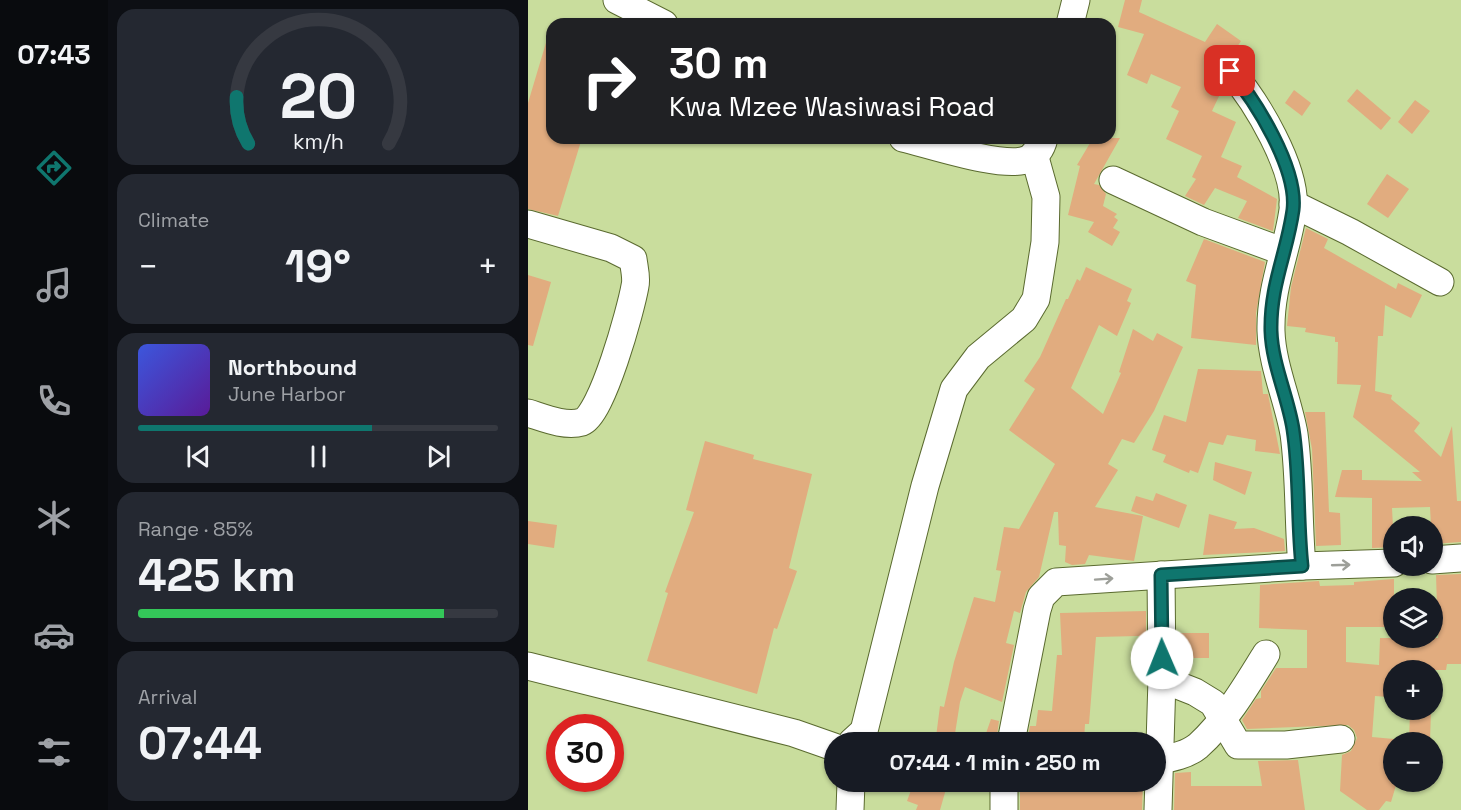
<!DOCTYPE html>
<meta charset="utf-8">
<style>
body{margin:0;font-family:"Space Grotesk",sans-serif;background:#242831;color:#f1f3f6;height:100vh;display:flex;flex-direction:column;font-size:22px;white-space:nowrap}
*{box-sizing:border-box;margin:0}
p{font-size:20px;color:#9ea1a6}
.icon{flex:none;width:33px;height:33px;fill:none;stroke:currentColor;stroke-width:2;stroke-linecap:round;stroke-linejoin:round}
.map{position:relative;flex:1;overflow:hidden}
.details{display:flex;flex-direction:column;gap:9px;padding:9px;background:#0d0f14;width:420px}
.details>*{flex:none}
.guide{position:absolute;left:18px;top:18px;width:570px;height:126px;border-radius:18px;box-shadow:0 2px 4px #0004;background:#202124;color:#fff;overflow:hidden}
.fabs{position:absolute;left:855px;top:516px;display:grid;gap:12px}
.fabs a{display:grid;place-items:center;width:60px;height:60px;border-radius:50%;background:#171b24;box-shadow:0 2px 4px #0004;font-size:30px}
.speed{position:absolute;left:18px;top:714px;display:flex;gap:12px;font-size:30px;font-weight:700;text-align:center}
.speed>*{display:grid;place-content:center;width:78px;height:78px;border-radius:50%;background:#171b24;box-shadow:0 2px 4px #0004;line-height:1}
.speed .limit{border:9px solid #d22;background:#fff;color:#111}
.pin{position:absolute;display:grid;place-items:center;width:51px;height:51px;color:#fff;margin:-26px;border-radius:12px;box-shadow:0 3px 9px #0006}
.me{position:absolute;width:66px;margin:-33px;rotate:359deg;stroke-linejoin:round;filter:drop-shadow(0 0 4px #0008)}
.turn{display:flex;align-items:center;gap:21px;height:126px;padding:0 24px;font-size:27px}
.turn .icon{width:78px;height:78px;stroke-width:2.5}
.turn b{display:block;font-size:42px;line-height:51px}
.big{font-size:45px;font-weight:800;line-height:1.1}
.details .tile{flex:1;display:flex;flex-direction:column;justify-content:center;gap:9px;min-width:0;padding:0 21px;border-radius:18px;background:#242831}
.details .dial{align-items:center;gap:0}
.dial svg{height:156px;overflow:visible;fill:none;stroke:#363941;stroke-width:7;stroke-linecap:round;text-anchor:middle}
.dial text{fill:#f1f3f6;stroke:none}
.song{display:flex;align-items:center;gap:18px}
.cover{width:72px;height:72px;border-radius:9px;background:linear-gradient(135deg,hsl(230 70% 55%),hsl(270 70% 35%))}
.played{height:6px;border-radius:3px;background:linear-gradient(90deg,#0f766e 65%,#363941 65%)}
.keys{display:flex;justify-content:space-around;direction:ltr}
.heat{display:flex;justify-content:space-between;align-items:center;font-size:33px;direction:ltr}
.charge{height:9px;border-radius:4px;background:linear-gradient(90deg,#34c759 85%,#363941 0)}
.trip{position:absolute;left:296px;top:732px;width:342px;height:60px;border-radius:30px;background:#171b24;box-shadow:0 2px 4px #0004;font-weight:800;line-height:60px;text-align:center}
main{display:flex;flex:1;min-height:0}
.dock{display:flex;flex-direction:column;width:108px;justify-content:space-around;align-items:center;background:#090b0e;color:#9ea1a6}
.dock .icon{width:42px;height:42px}
.dock .selected{color:#0f766e}
.dock b{font-size:27px;color:#f1f3f6}
.map>svg:first-child{display:block}
</style>
<main>
<nav class="dock">
<b>07:43</b>
<svg class="icon selected" aria-label="directions" viewBox="0 0 24 24"><path d="M12 3l9 9-9 9-9-9zM9 14v-3h6M13 9l2 2-2 2"/></svg>
<svg class="icon" aria-label="music" viewBox="0 0 24 24"><path d="M9 18V5l10-2v13"/><circle cx="6" cy="18" r="3"/><circle cx="16" cy="16" r="3"/></svg>
<svg class="icon" aria-label="phone" viewBox="0 0 24 24"><path d="M5 4h4l2 5-3 2q2 4 5 5l2-3 5 2v4C11 20 4 13 5 4z"/></svg>
<svg class="icon" aria-label="climate" viewBox="0 0 24 24"><path d="M12 3v18M4 7l16 10M4 17L20 7"/></svg>
<svg class="icon" aria-label="car" viewBox="0 0 24 24"><path d="M5 17H2v-5l4-1 3-4h7l3 4 3 1v5h-3M9 17h6M6 11h13"/><circle cx="7" cy="17" r="2"/><circle cx="17" cy="17" r="2"/></svg>
<svg class="icon" aria-label="filters" viewBox="0 0 24 24"><path d="M4 7h16M4 17h16"/><circle cx="9" cy="7" r="2"/><circle cx="15" cy="17" r="2"/></svg>
</nav>
<section class="details">
<div class="tile dial"><svg viewBox="0 0 100 80">
<path d="M14 69A42 42 0 1 1 86 69"/>
<path d="M14 69A42 42 0 0 1 8 45" stroke="#0f766e"/>
<text x="50" y="56" font-size="32" font-weight="700">20</text>
<text x="50" y="72" font-size="11">km/h</text>
</svg></div>
<div class="tile"><p>Climate</p>
<div class="heat"><a>−</a><b class="big">19°</b><a>+</a></div>
</div>
<div class="tile">
<div class="song"><i class="cover"></i><div><b>Northbound</b><p>June Harbor</p></div></div>
<div class="played"></div>
<div class="keys"><svg class="icon" aria-label="previous" viewBox="0 0 24 24"><path d="M18 5L8 12l10 7zM5 5v14"/></svg><svg class="icon" aria-label="pause" viewBox="0 0 24 24"><path d="M8 5v14M16 5v14"/></svg><svg class="icon" aria-label="next" viewBox="0 0 24 24"><path d="M6 5l10 7-10 7zM19 5v14"/></svg></div>
</div>
<div class="tile"><p>Range · 85%</p><b class="big">425 km</b><div class="charge"></div></div>
<div class="tile"><p>Arrival</p><b class="big">07:44</b></div>
</section>
<div class="map">
<svg width="933" height="810" viewBox="0 0 933 810">
<rect width="100%" height="100%" fill="#c9dd9d"/>
<g fill="#e1ac7f">
<polygon points="597,0 614,0 611,12 677,42 689,24 713,41 703,56 693,58 688,65 688,78 682,87 693,92 684,111 708,122 693,157 714,166 709,177 749,199 745,231 710,218 719,201 687,188 676,205 657,196 668,179 664,177 674,156 638,139 651,111 643,107 653,87 623,74 619,84 599,75 616,34 590,27"/>
<polygon points="20,36 24,37 24,138 54,138 30,216 0,209 0,103"/>
<polygon points="829,89 863,118 853,130 819,101"/>
<polygon points="766,90 783,103 774,116 757,103"/>
<polygon points="887,100 902,111 884,134 870,122"/>
<polygon points="565,138 592,138 566,184 571,185 578,194 575,206 589,214 586,217 590,220 585,228 592,232 584,246 560,232 566,222 540,215 552,166 549,165"/>
<polygon points="859,174 881,189 860,218 839,204"/>
<polygon points="778,228 800,239 796,248 868,289 870,283 894,295 883,318 857,305 855,336 850,336 847,391 864,395 863,399 892,423 886,431 913,457 924,426 929,501 933,501 933,542 904,544 902,507 864,508 866,547 844,548 844,498 807,497 814,470 834,470 834,480 894,481 884,472 892,472 825,417 833,385 809,384 810,342 807,342 807,337 777,332 778,328 759,326 763,287"/>
<polygon points="676,239 737,262 728,313 728,345 663,338 668,285 658,281"/>
<polygon points="558,267 604,289 599,301 603,303 589,336 571,325 543,388 575,414 593,373 591,372 605,329 625,341 629,333 655,347 626,411 606,443 594,439 580,464 590,470 567,507 615,516 606,561 561,555 557,564 544,565 537,562 538,546 531,545 530,512 526,512 511,577 498,592 492,613 486,611 478,643 486,645 474,702 437,687 432,702 426,740 408,737 412,706 416,707 426,662 446,597 467,602 473,571 468,570 476,527 491,529 527,464 481,430 507,389 496,381 512,357 538,299 540,299 549,279 552,281"/>
<polygon points="0,275 23,282 5,346 0,345"/>
<polygon points="670,369 733,371 735,394 740,394 752,454 727,451 728,440 699,435 695,445 681,442 670,473 662,470 661,473 635,462 638,455 624,450 636,415 658,422"/>
<polygon points="777,412 797,412 801,512 812,513 813,545 788,546 784,449"/>
<polygon points="177,441 226,455 225,459 284,474 261,568 269,571 249,629 246,628 229,694 119,661 140,593 137,592 166,512 158,510"/>
<polygon points="687,462 724,472 717,495 685,480"/>
<polygon points="628,493 659,505 651,528 603,511 608,496 625,501"/>
<polygon points="681,514 709,522 706,529 726,528 756,539 757,551 675,555"/>
<polygon points="0,521 29,525 26,548 0,544"/>
<polygon points="933,574 933,664 919,664 918,670 862,670 860,697 847,696 844,737 866,739 866,782 869,782 863,802 858,801 851,810 839,810 812,791 814,755 823,751 829,738 826,730 820,725 719,729 714,720 728,699 733,698 733,691 748,668 779,668 779,630 731,628 732,585 791,581 792,586 826,585 826,582 866,579 866,627 818,627 818,662 851,665 852,638 910,638 912,606 909,606 908,575"/>
<polygon points="618,611 618,658 611,658 611,636 568,637 561,724 557,724 556,742 499,742 502,726 508,726 510,710 524,711 529,655 534,655 532,613"/>
<polygon points="649,633 681,633 681,658 650,658"/>
<polygon points="882,710 903,710 902,742 881,742"/>
<polygon points="463,719 471,721 468,742 455,742"/>
<polygon points="770,760 777,810 646,810 647,773 663,772 663,786 734,786 730,761"/>
<polygon points="386,782 420,782 412,810 388,810 390,805 379,801"/>
<polygon points="492,782 615,782 614,810 492,810"/>
</g>
<g fill="none" stroke-linecap="round" stroke-linejoin="round">
<g stroke="#5a6a2f" stroke-width="29">
<g id="minor">
<polyline points="89,0 136,24"/>
<polyline points="542,24 548,0"/>
<path d="M702,71c26,30 68,99 63,139 -6,42 -23,76 -22,121 1,34 17,69 23,103 6,43 4,88 8,132"/>
<path d="M375,138c26,6 103,32 125,21 9,-4 14,-12 16,-21"/>
<polyline points="585,180 675,222 754,251"/>
<polyline points="765,204 822,232 912,282"/>
<path d="M0,224l83,24 22,11c1,8 4,19 2,27 -4,23 -33,129 -53,136 -17,5 -38,-4 -54,-9"/>
<polyline points="904,560 933,558"/>
<polyline points="0,666 266,733 306,747"/>
<polyline points="634,679 667,692 685,703 710,745 758,745 813,739"/>
<polyline points="324,742 336,731 397,486 426,389 450,357 496,319 508,299 517,242 518,197 506,154"/>
<polyline points="483,742 509,610 513,597 528,582 774,566 866,563"/>
<path d="M630,760c14,-2 29,-5 40,-14 27,-24 49,-61 68,-92"/>
<polyline points="322,810 323,782"/>
<polyline points="476,810 476,782"/>
<polyline points="630,810 634,679 633,575"/>
</g>
</g>
<use href="#minor" stroke="#fff" stroke-width="27"/>
</g>
<defs><path id="oneway-shaft" d="M-6 0H5M1.5-3L5.5 0L1.5 3" fill="none" stroke-width="1.6" stroke-linecap="round" stroke-linejoin="round" transform="scale(1.5)"/></defs>
<g stroke="#9d9f99">
<use href="#oneway-shaft" transform="translate(813 565) rotate(-2)"/>
<use href="#oneway-shaft" transform="translate(576 579) rotate(-4)"/>
</g>
<g fill="none" stroke-linecap="round" stroke-linejoin="round">
<g stroke="#0a4d48" stroke-width="15">
<path id="route" d="M634,658l-1,-83 141,-9c-5,-45 -2,-92 -9,-137 -5,-32 -21,-65 -22,-98 -1,-46 16,-78 22,-121 5,-41 -37,-109 -63,-139"/>
</g>
<use href="#route" stroke="#0f766e" stroke-width="10"/>
</g>
</svg>
<div class="fabs">
<a><svg class="icon" aria-label="sound" viewBox="0 0 24 24"><path d="M4 9h4l5-4v14l-5-4H4zM17 9q2 3 0 6"/></svg></a>
<a><svg class="icon" aria-label="layers" viewBox="0 0 24 24"><path d="M12 4l9 5-9 5-9-5zM3 14l9 5 9-5"/></svg></a>
<a>+</a>
<a>−</a>
</div>
<div class="speed"><div class="limit">30</div></div>
<div class="pin" style="left:702px;top:71px;background:#d93025"><svg class="icon" aria-label="arrive" viewBox="0 0 24 24"><path d="M6 21V4h12l-3 4 3 4H6"/></svg></div>
<svg class="me" style="left:634px;top:658px" viewBox="-20 -20 40 40"><circle r="19" fill="#fff"/><path d="M0-13L10 11 0 6-10 11z" fill="#0f766e"/></svg>
<div class="trip">07:44 · 1 min · 250 m</div>
<div class="guide">
<div class="turn"><svg class="icon" aria-label="right" viewBox="0 0 24 24"><path d="M7 20v-9h11M14 6l5 5-5 5"/></svg><div><b>30 m</b>Kwa Mzee Wasiwasi Road</div></div>
</div>
</div>
</main>
